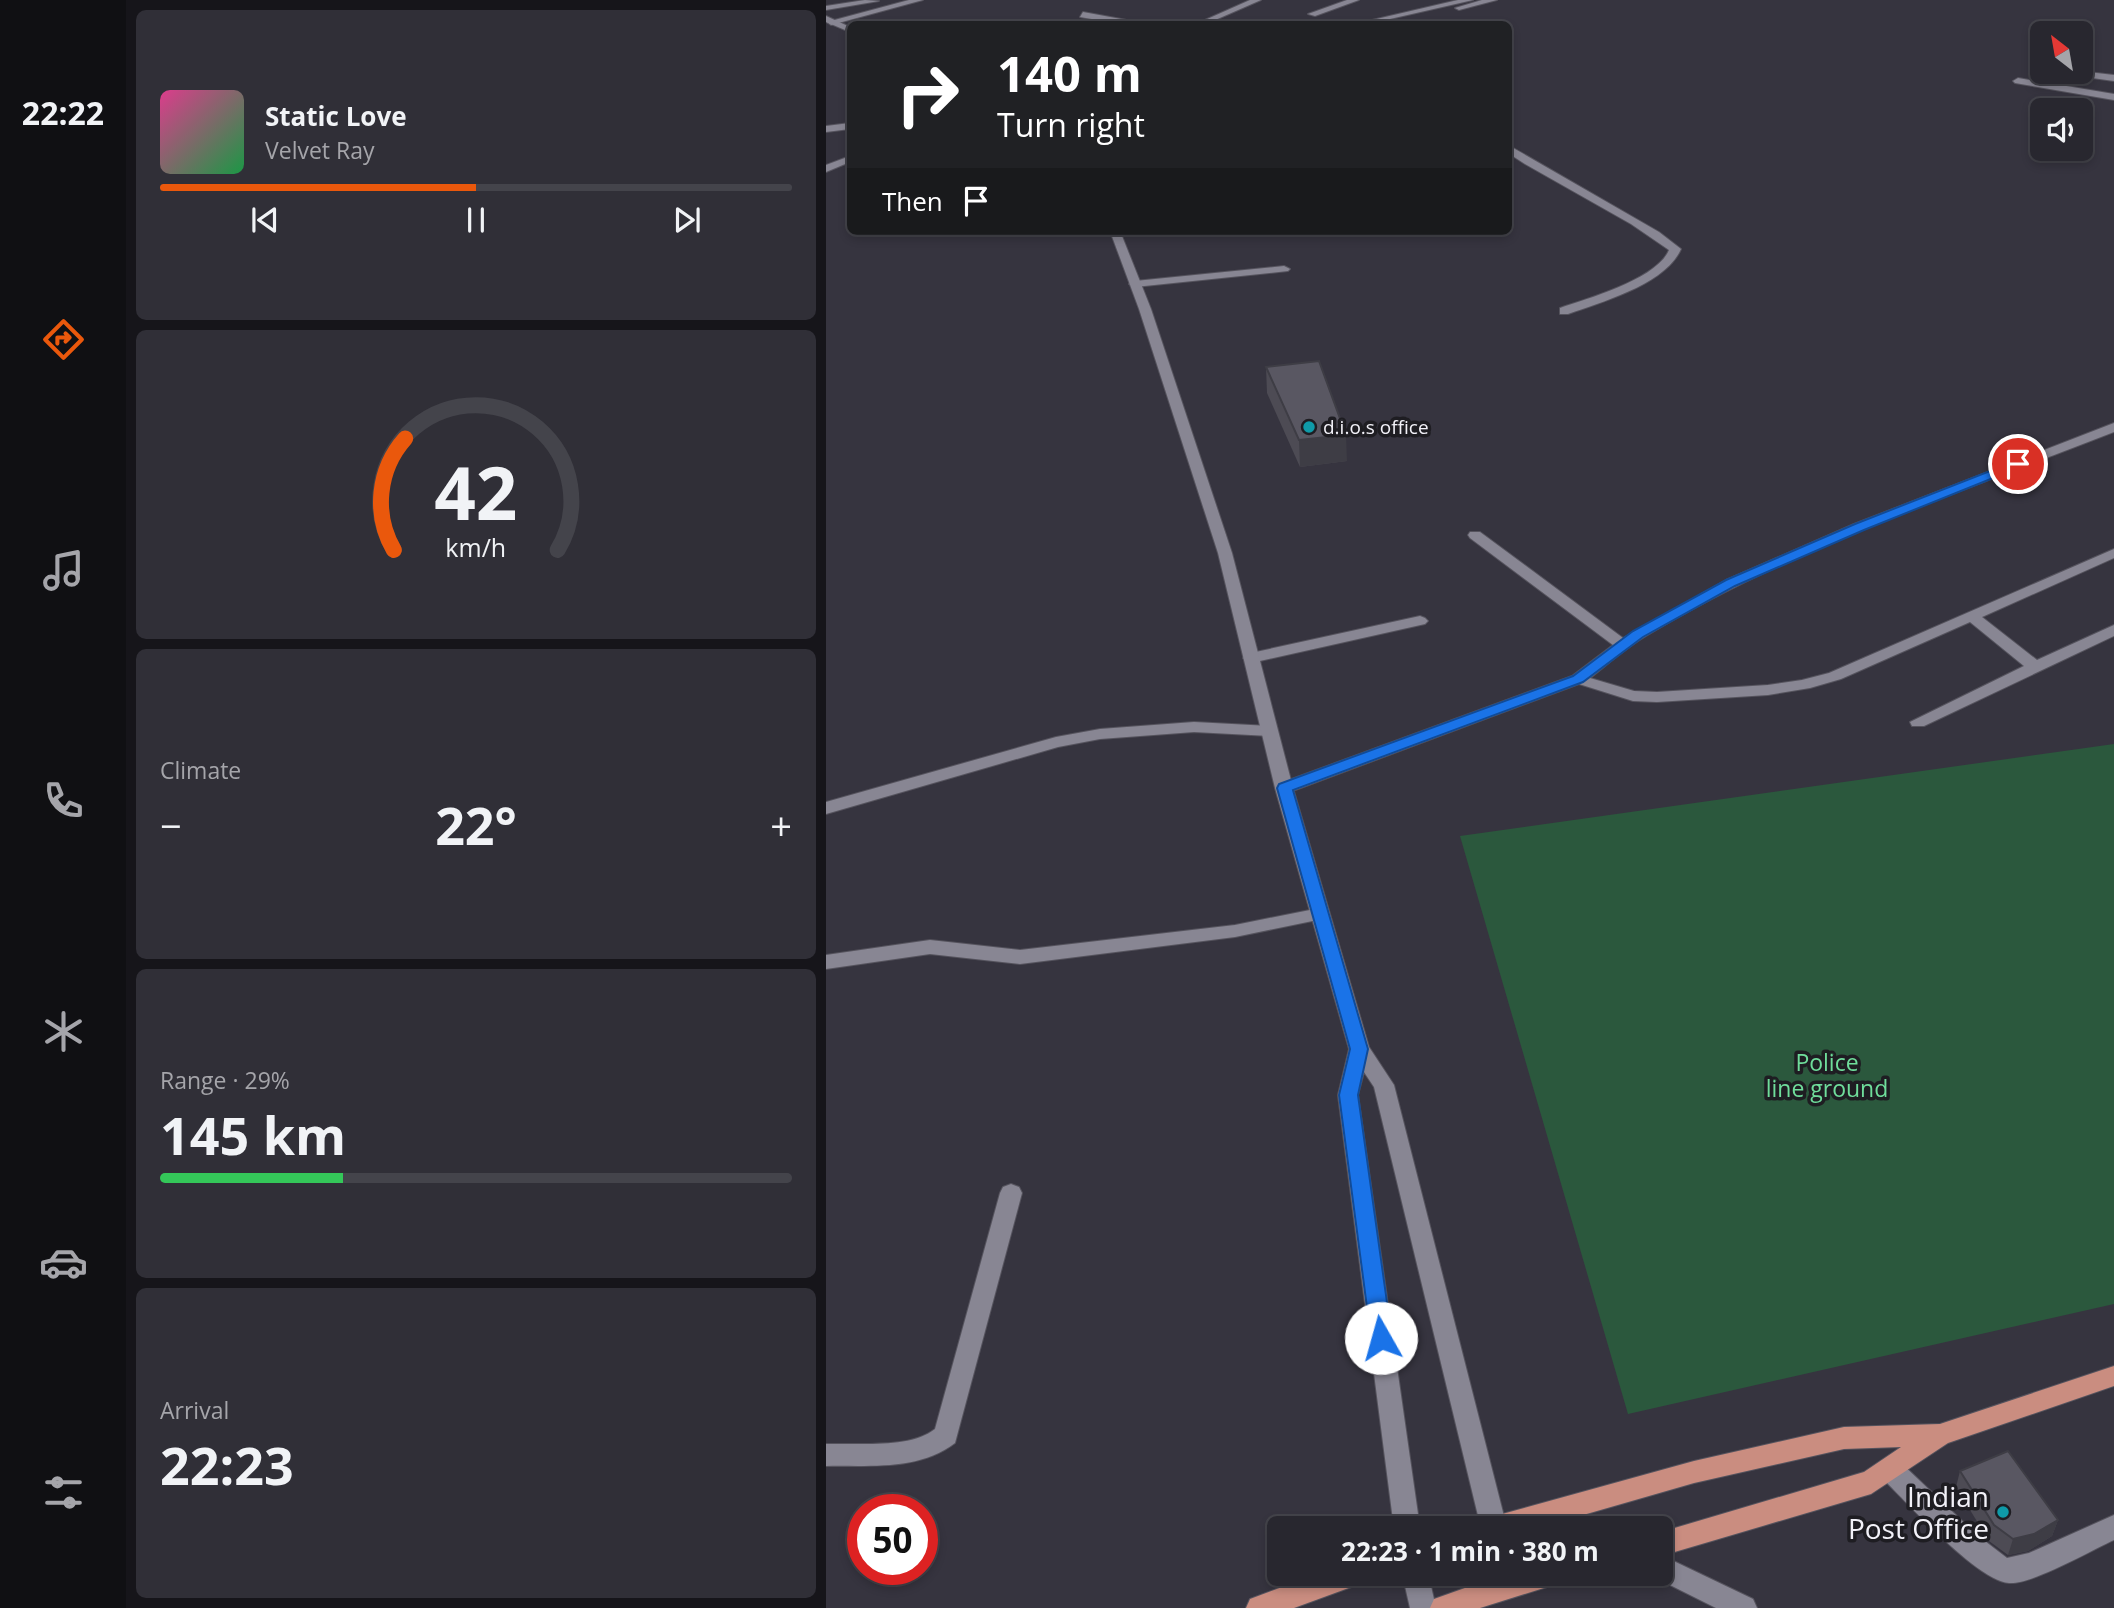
<!DOCTYPE html>
<meta charset="utf-8">
<style>
body{margin:0;font-family:"Open Sans",sans-serif;background:#302f37;color:#f1f3f6;height:100vh;display:flex;flex-direction:column;font-size:26px;white-space:nowrap}
*{box-sizing:border-box;margin:0}
p{font-size:23px;color:#a5a5aa}
.icon{flex:none;width:38px;height:38px;fill:none;stroke:currentColor;stroke-width:2;stroke-linecap:round;stroke-linejoin:round}
.map{position:relative;flex:1;overflow:hidden}
.details{display:flex;flex-direction:column;gap:10px;padding:10px;background:#16151a;width:700px}
.details>*{flex:none}
.hud{position:absolute;left:21px;top:21px;width:665px;height:214px;border-radius:10px;box-shadow:0 4px 10px #0003,0 0 0 2px #44444b;background:#202124;color:#fff;overflow:hidden}
.needle{width:46px;rotate:329deg}
.tools{position:absolute;left:1204px;top:21px;display:grid;gap:14px}
.tools a{display:grid;place-items:center;width:63px;height:63px;border-radius:10px;background:#28272f;box-shadow:0 4px 10px #0003,0 0 0 2px #44444b;font-size:35px}
.speed{position:absolute;left:21px;top:1494px;display:flex;gap:14px;font-size:35px;font-weight:700;text-align:center}
.speed>*{display:grid;place-content:center;width:91px;height:91px;border-radius:50%;background:#28272f;box-shadow:0 4px 10px #0003,0 0 0 2px #44444b;line-height:1}
.speed .limit{border:10px solid #d22;background:#fff;color:#111}
.pin{position:absolute;display:grid;place-items:center;width:60px;height:60px;color:#fff;margin:-30px;border:4px solid #fff;border-radius:50%;box-shadow:0 2px 7px #0007}
.me{position:absolute;width:77px;margin:-38px;rotate:353deg;stroke-linejoin:round;filter:drop-shadow(0 0 5px #0008)}
.turn{display:flex;align-items:center;gap:24px;height:147px;padding:0 35px;font-size:32px}
.turn .icon{width:91px;height:91px;stroke-width:2.5}
.turn b{display:block;font-size:49px;line-height:60px}
.then{display:flex;align-items:center;height:66px;padding:0 35px;background:#0003;gap:14px;font-size:26px}
.big{font-size:52px;font-weight:700;line-height:1.1}
.details .card{flex:1;display:flex;flex-direction:column;justify-content:center;gap:10px;min-width:0;padding:0 24px;border-radius:10px;background:#302f37}
.details .dial{align-items:center;gap:0}
.dial svg{height:182px;overflow:visible;fill:none;stroke:#44444b;stroke-width:7;stroke-linecap:round;text-anchor:middle}
.dial text{fill:#f1f3f6;stroke:none}
.song{display:flex;align-items:center;gap:21px}
.cover{width:84px;height:84px;border-radius:10px;background:linear-gradient(135deg,hsl(330 70% 55%),hsl(140 70% 35%))}
.played{height:7px;border-radius:4px;background:linear-gradient(90deg,#ea580c 50%,#44444b 50%)}
.keys{display:flex;justify-content:space-around;direction:ltr}
.heat{display:flex;justify-content:space-between;align-items:center;font-size:38px;direction:ltr}
.charge{height:10px;border-radius:5px;background:linear-gradient(90deg,#34c759 29%,#44444b 0)}
.trip{position:absolute;left:441px;top:1516px;width:406px;height:70px;border-radius:10px;background:#28272f;box-shadow:0 4px 10px #0003,0 0 0 2px #44444b;font-weight:700;line-height:70px;text-align:center}
main{display:flex;flex:1;min-height:0}
.tab-bar{display:flex;flex-direction:column;width:126px;justify-content:space-around;align-items:center;background:#101013;color:#a5a5aa}
.tab-bar .icon{width:49px;height:49px}
.tab-bar .selected{color:#ea580c}
.tab-bar b{font-size:32px;color:#f1f3f6}
.map>svg:first-child{display:block}
</style>
<main>
<nav class="tab-bar">
<b>22:22</b>
<svg class="icon selected" aria-label="directions" viewBox="0 0 24 24"><path d="M12 3l9 9-9 9-9-9zM9 14v-3h6M13 9l2 2-2 2"/></svg>
<svg class="icon" aria-label="music" viewBox="0 0 24 24"><path d="M9 18V5l10-2v13"/><circle cx="6" cy="18" r="3"/><circle cx="16" cy="16" r="3"/></svg>
<svg class="icon" aria-label="phone" viewBox="0 0 24 24"><path d="M5 4h4l2 5-3 2q2 4 5 5l2-3 5 2v4C11 20 4 13 5 4z"/></svg>
<svg class="icon" aria-label="climate" viewBox="0 0 24 24"><path d="M12 3v18M4 7l16 10M4 17L20 7"/></svg>
<svg class="icon" aria-label="car" viewBox="0 0 24 24"><path d="M5 17H2v-5l4-1 3-4h7l3 4 3 1v5h-3M9 17h6M6 11h13"/><circle cx="7" cy="17" r="2"/><circle cx="17" cy="17" r="2"/></svg>
<svg class="icon" aria-label="filters" viewBox="0 0 24 24"><path d="M4 7h16M4 17h16"/><circle cx="9" cy="7" r="2"/><circle cx="15" cy="17" r="2"/></svg>
</nav>
<section class="details">
<div class="card">
<div class="song"><i class="cover"></i><div><b>Static Love</b><p>Velvet Ray</p></div></div>
<div class="played"></div>
<div class="keys"><svg class="icon" aria-label="previous" viewBox="0 0 24 24"><path d="M18 5L8 12l10 7zM5 5v14"/></svg><svg class="icon" aria-label="pause" viewBox="0 0 24 24"><path d="M8 5v14M16 5v14"/></svg><svg class="icon" aria-label="next" viewBox="0 0 24 24"><path d="M6 5l10 7-10 7zM19 5v14"/></svg></div>
</div>
<div class="card dial"><svg viewBox="0 0 100 80">
<path d="M14 69A42 42 0 1 1 86 69"/>
<path d="M14 69A42 42 0 0 1 19 20" stroke="#ea580c"/>
<text x="50" y="56" font-size="32" font-weight="700">42</text>
<text x="50" y="72" font-size="11">km/h</text>
</svg></div>
<div class="card"><p>Climate</p>
<div class="heat"><a>−</a><b class="big">22°</b><a>+</a></div>
</div>
<div class="card"><p>Range · 29%</p><b class="big">145 km</b><div class="charge"></div></div>
<div class="card"><p>Arrival</p><b class="big">22:23</b></div>
</section>
<div class="map">
<svg width="1288" height="1608" viewBox="0 0 1288 1608">
<rect width="100%" height="100%" fill="#36343f"/>
<polygon fill="#2b583d" points="1288,744 1288,1304 802,1414 634,836"/>
<g fill="none" stroke-linecap="round" stroke-linejoin="round">
<g stroke="#55535d" stroke-width="2">
<g id="minor">
<polygon points="39,0 53,1 0,10 0,6"/>
<polygon points="83,0 97,0 5,25 1,22"/>
<polygon points="521,0 533,0 489,16 482,14"/>
<polygon points="257,12 306,21 310,24 295,24 254,17"/>
<polygon points="1262,72 1288,75 1288,81 1259,77 1259,73"/>
<polygon points="1192,78 1288,94 1288,100 1189,83 1187,81"/>
<path d="M682,145l151,87 22,17c-15,35 -79,53 -113,65h-8v-6c29,-10 97,-29 109,-58l-38,-26 -106,-60 -17,-11z"/>
<polygon points="458,266 464,269 462,271 309,287 303,284 309,281"/>
<path d="M1288,423v9c-158,62 -323,116 -468,204 -20,12 -38,28 -56,42l44,13 23,1 111,-7 34,-5 27,-7 285,-124v9l-132,59 55,43 77,-35v11l-190,90h-12l-2,-4 114,-56 -54,-44 -129,57 -31,9 -42,7 -111,7 -24,-1 -54,-17 -289,108 -6,1 -9,-5 3,-4 294,-108 41,-31 -143,-107 -2,-3 2,-3h10l143,106 103,-58 128,-56z"/>
<polygon points="594,616 599,618 602,621 599,624 425,663 417,658 425,653"/>
<polygon points="368,722 444,726 452,731 444,736 368,732 274,739 232,747 0,814 0,802 230,737 274,729"/>
<polygon points="494,908 501,910 503,914 501,918 409,937 194,964 104,954 0,969 0,955 104,940 194,950 409,925"/>
<path d="M185,1184l8,3 3,6 -67,250c-36,28 -86,22 -129,23v-22c32,-1 84,5 109,-15l65,-236 3,-6z"/>
<path d="M1064,1458l9,3 78,74 30,23 22,-5 85,-38v25c-22,10 -83,45 -105,43 -32,-2 -103,-82 -128,-106l-4,-8 4,-8z"/>
<polygon points="835,1555 927,1599 931,1608 890,1608 826,1576 825,1573 835,1573"/>
</g>
</g>
<g stroke="#55535d" stroke-width="2">
<g id="tertiary">
<polygon points="424,0 435,0 380,24 370,24"/>
<polygon points="0,16 24,27 24,32 0,22"/>
</g>
</g>
<g stroke="#55535d" stroke-width="2">
<g id="secondary">
<polygon points="632,0 647,0 542,24 529,24"/>
<polygon points="656,0 671,0 633,10 629,8"/>
<polygon points="24,123 24,129 0,132 0,126"/>
<polygon points="24,156 24,162 0,172 0,165"/>
<polygon points="284,231 294,231 325,309 406,553 467,788 543,1047 568,1085 681,1528 655,1528 548,1087 538,1072 532,1095 594,1528 568,1528 512,1095 523,1049 449,788 392,553 313,309"/>
<polygon points="576,1573 602,1573 610,1608 584,1608"/>
</g>
</g>
<g stroke="#55535d" stroke-width="2">
<g id="primary">
<polygon points="1288,1366 1288,1386 1122,1443 1045,1494 835,1556 835,1532 1038,1472 1075,1447 1018,1449 868,1483 712,1528 656,1528 660,1519 669,1516 868,1461 1018,1427 1114,1424"/>
<polygon points="494,1573 543,1573 539,1582 468,1608 420,1608 424,1599"/>
<polygon points="681,1573 741,1573 737,1582 654,1608 604,1608 608,1599"/>
</g>
</g>
<use href="#minor" fill="#888693" fill-rule="evenodd"/>
<use href="#tertiary" fill="#888693" fill-rule="evenodd"/>
<use href="#secondary" fill="#888693" fill-rule="evenodd"/>
<use href="#primary" fill="#ca8d80" fill-rule="evenodd"/>
</g>
<g fill="#4d4b54">
<polygon points="440,367 521,461 474,467 441,393"/>
<polygon points="1134,1471 1232,1520 1226,1536 1202,1551 1182,1555 1163,1541 1130,1487"/>
</g>
<g fill="#3e3d45">
<polygon points="520,435 521,461 474,467 473,440"/>
<polygon points="1232,1520 1226,1536 1202,1551 1182,1555 1187,1539"/>
</g>
<g fill="#595762" stroke="#3e3d45" stroke-width="2">
<polygon points="493,361 520,435 473,440 440,367"/>
<polygon points="1182,1451 1232,1520 1208,1534 1187,1539 1168,1525 1134,1471"/>
</g>
<polygon fill="#1a73e8" stroke="#114b97" stroke-width="2" points="1192,460 1197,461 1197,466 1038,530 909,586 817,637 757,682 467,790 542,1049 532,1095 566,1338 563,1345 555,1348 548,1345 545,1338 513,1095 524,1049 451,788 453,784 747,676 807,631 900,580 1029,524"/>
<g fill="#0f9aa8" stroke="#1e1d22" stroke-width="2.5">
<circle cx="483" cy="427" r="7"/>
<circle cx="1177" cy="1512" r="7"/>
</g>
<g text-anchor="middle" dominant-baseline="central" stroke-width="7" stroke-linejoin="round" paint-order="stroke">
<g font-size="19" fill="#f2f1f8" stroke="#1e1d22" text-anchor="start">
<text x="497" y="427">d.i.o.s office</text>
</g>
<g font-size="23" fill="#6fdd9b" stroke="#1e1d22">
<text x="1001" y="1062">Police<tspan x="1001" dy="26">line ground</tspan></text>
</g>
<g font-size="28" fill="#f2f1f8" stroke="#1e1d22" text-anchor="end">
<text x="1163" y="1496">Indian<tspan x="1163" dy="32">Post Office</tspan></text>
</g>
</g>
</svg>
<div class="tools">
<a><svg class="needle" viewBox="-14 -14 28 28"><path d="M0-13l5 13h-10z" fill="#e53935"/><path d="M0 13l5-13h-10z" fill="#a5a5aa"/></svg></a>
<a><svg class="icon" aria-label="sound" viewBox="0 0 24 24"><path d="M4 9h4l5-4v14l-5-4H4zM17 9q2 3 0 6"/></svg></a>
</div>
<div class="speed"><div class="limit">50</div></div>
<div class="pin" style="left:1192px;top:464px;background:#d93025"><svg class="icon" aria-label="arrive" viewBox="0 0 24 24"><path d="M6 21V4h12l-3 4 3 4H6"/></svg></div>
<svg class="me" style="left:555px;top:1338px" viewBox="-20 -20 40 40"><circle r="19" fill="#fff"/><path d="M0-13L10 11 0 6-10 11z" fill="#1a73e8"/></svg>
<div class="trip">22:23 · 1 min · 380 m</div>
<div class="hud">
<div class="turn"><svg class="icon" aria-label="right" viewBox="0 0 24 24"><path d="M7 20v-9h11M14 6l5 5-5 5"/></svg><div><b>140 m</b>Turn right</div></div>
<div class="then">Then<svg class="icon" aria-label="arrive" viewBox="0 0 24 24"><path d="M6 21V4h12l-3 4 3 4H6"/></svg></div>
</div>
</div>
</main>
